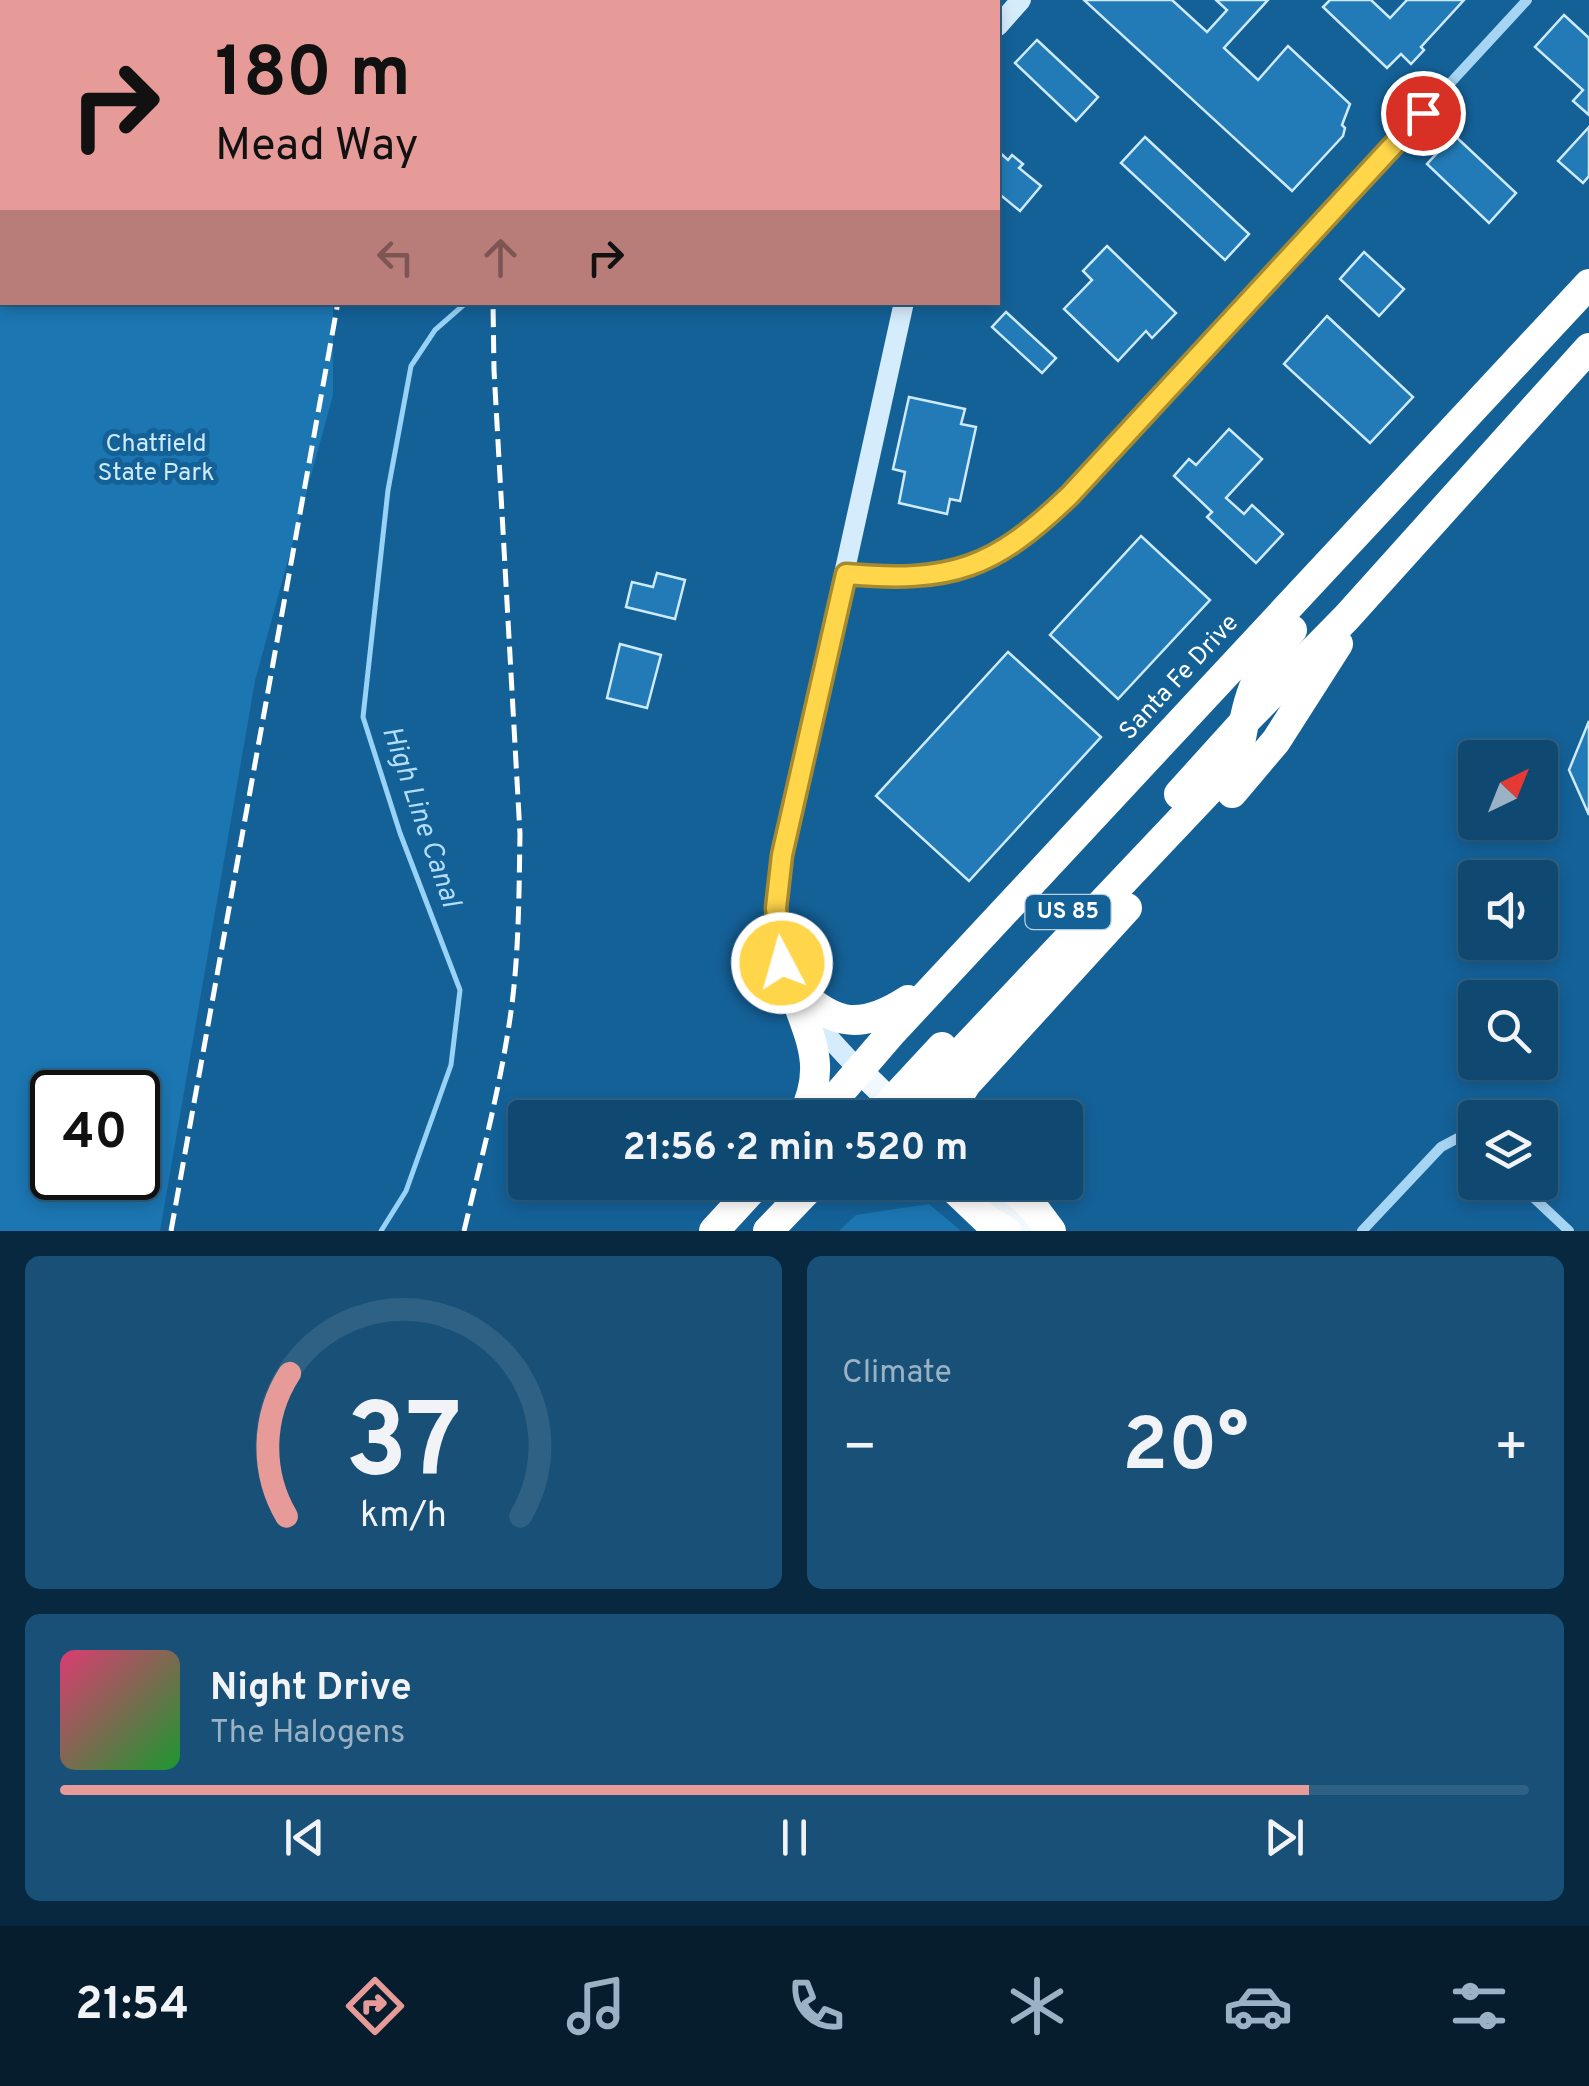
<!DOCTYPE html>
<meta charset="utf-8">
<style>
body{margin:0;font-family:Overpass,sans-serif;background:#185077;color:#f1f3f6;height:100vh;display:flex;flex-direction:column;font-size:38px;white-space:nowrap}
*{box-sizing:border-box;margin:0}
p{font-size:32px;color:#9bb2c4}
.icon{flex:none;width:55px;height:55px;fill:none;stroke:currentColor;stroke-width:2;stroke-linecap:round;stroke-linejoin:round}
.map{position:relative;height:1231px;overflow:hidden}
.side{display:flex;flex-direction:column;gap:25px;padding:25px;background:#08283f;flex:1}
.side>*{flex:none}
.guide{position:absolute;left:0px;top:0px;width:1000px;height:305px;box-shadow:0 5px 15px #0003,0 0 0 2px #2f6184;background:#e69b98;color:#111;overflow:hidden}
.needle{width:65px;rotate:43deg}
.tools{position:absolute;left:1458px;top:740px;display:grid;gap:20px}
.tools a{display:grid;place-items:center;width:100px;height:100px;border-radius:10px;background:#0f4972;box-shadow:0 5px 15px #0003,0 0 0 2px #2f6184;font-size:50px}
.speed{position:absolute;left:30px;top:1070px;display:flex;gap:20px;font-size:50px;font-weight:700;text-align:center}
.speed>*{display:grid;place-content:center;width:130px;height:130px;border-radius:50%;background:#0f4972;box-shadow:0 5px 15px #0003,0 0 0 2px #2f6184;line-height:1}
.speed .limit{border:5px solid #111;border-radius:15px;background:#fff;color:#111}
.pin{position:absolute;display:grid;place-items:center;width:85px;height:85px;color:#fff;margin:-42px;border:5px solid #fff;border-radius:50%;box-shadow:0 2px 10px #0007}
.me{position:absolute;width:110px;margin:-55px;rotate:354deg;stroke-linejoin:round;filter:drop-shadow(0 0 8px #0008)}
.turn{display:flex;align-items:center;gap:35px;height:210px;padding:0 50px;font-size:45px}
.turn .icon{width:130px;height:130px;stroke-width:2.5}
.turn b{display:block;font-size:70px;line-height:85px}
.lanes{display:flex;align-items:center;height:95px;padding:0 50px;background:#0003;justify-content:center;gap:50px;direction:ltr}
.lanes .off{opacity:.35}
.big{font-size:75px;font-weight:700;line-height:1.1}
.side .tile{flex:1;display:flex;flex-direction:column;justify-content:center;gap:15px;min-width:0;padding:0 35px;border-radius:15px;background:#185077}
.side .dial{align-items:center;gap:0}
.dial svg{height:260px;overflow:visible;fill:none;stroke:#2f6184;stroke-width:7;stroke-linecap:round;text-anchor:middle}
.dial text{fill:#f1f3f6;stroke:none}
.song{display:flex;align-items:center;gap:30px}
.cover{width:120px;height:120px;border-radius:15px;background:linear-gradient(135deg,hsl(340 70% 55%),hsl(130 70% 35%))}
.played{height:10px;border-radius:5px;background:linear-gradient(90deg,#e69b98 85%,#2f6184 85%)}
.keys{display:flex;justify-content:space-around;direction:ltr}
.heat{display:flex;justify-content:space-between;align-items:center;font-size:55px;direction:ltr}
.side .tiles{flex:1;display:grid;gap:25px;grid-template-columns:1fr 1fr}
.tile:last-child{grid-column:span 2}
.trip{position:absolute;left:508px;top:1100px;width:575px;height:100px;border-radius:10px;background:#0f4972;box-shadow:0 5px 15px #0003,0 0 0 2px #2f6184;font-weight:700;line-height:100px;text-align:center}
.tabs{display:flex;height:160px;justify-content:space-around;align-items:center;background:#061d2e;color:#9bb2c4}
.tabs .icon{width:70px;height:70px}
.tabs .selected{color:#e69b98}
.tabs b{font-size:45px;color:#f1f3f6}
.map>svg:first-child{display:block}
</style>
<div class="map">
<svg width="1589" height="1231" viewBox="0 0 1589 1231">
<rect width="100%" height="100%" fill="#146198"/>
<g fill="#1c76b2" fill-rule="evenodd">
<path d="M0,0h393l-391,2v300l331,1v92l-78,286 -95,550h-160zM52,1092h86v86h-86z"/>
<polygon points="929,1204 961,1231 839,1231 856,1215"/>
</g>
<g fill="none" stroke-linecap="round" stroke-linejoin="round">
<g stroke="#98d2f6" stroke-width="5">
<polyline points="644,2 645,0"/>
<polyline points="381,1231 406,1191 451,1065 460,990 400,833 363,717 388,490 411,366 435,330 467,302"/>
</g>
</g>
<g fill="#227bb7" stroke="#ceeafd" stroke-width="2.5">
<polygon points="1084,0 1172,0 1207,32 1227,10 1216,0 1268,0 1224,48 1258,80 1288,46 1350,104 1342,125 1345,128 1343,136 1292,191"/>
<polygon points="1330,0 1371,0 1390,18 1407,0 1464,0 1421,47 1424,50 1411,64 1401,54 1387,68 1323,7"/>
<polygon points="1564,15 1589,38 1589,115 1573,101 1583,90 1535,47"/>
<polygon points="1037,40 1098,97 1076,121 1015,63"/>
<polygon points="1589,127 1589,176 1583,183 1558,161"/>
<polygon points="1454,135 1516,193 1489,223 1427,164"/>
<polygon points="1145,137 1249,234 1225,260 1121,163"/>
<polygon points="998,151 1008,160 1012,155 1023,164 1019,168 1041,186 1020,211 998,193"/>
<polygon points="1107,246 1176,313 1152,338 1146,331 1118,361 1064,309 1092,280 1083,271"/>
<polygon points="1364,252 1404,289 1379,316 1340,279"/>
<polygon points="1006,312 1056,358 1042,373 992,327"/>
<polygon points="1327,316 1413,397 1370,443 1284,364"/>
<polygon points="909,397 965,409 961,424 976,427 960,501 950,499 947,514 899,503 905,472 893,469"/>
<polygon points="1229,429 1262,459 1226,498 1244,514 1252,505 1283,534 1256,563 1207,517 1212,512 1174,476 1189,459 1196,465"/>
<polygon points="1141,536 1210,600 1118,699 1050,635"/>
<polygon points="657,573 685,580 675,619 626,607 632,582 653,587"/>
<polygon points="620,644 661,655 647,708 607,698"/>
<polygon points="1008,652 1101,737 969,881 876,796"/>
<polygon points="1589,721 1589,815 1569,770"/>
</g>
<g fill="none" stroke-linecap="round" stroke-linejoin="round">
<g stroke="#a6d4f3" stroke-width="10">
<path d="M846,573c105,10 147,-4 224,-78l457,-495"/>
<polyline points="1517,1182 1569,1231"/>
<polyline points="1362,1231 1441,1147 1458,1138 1475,1145"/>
</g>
<g stroke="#d5ecfc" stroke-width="20">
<polyline points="998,26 1021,0"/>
<path d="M859,1070c-78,-82 -89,-100 -77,-215l122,-553"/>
</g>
<g stroke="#f1f9ff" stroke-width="25">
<polyline points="859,1070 908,1118"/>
<polyline points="980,1182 1033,1231"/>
</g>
<g stroke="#fff" stroke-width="30">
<polyline points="1232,793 1276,741 1338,644"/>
<polyline points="1179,794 1244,722 1347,617 1589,348"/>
<path d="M789,982c41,42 68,51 119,18"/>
<path d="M796,998c17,46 30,73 6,120"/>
<polyline points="818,1118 892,1032 1589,284"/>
<polyline points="876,1118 942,1047"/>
<path d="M920,1118l17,-39 11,-13 285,-301 5,-10c10,-57 14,-81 54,-125"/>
<polyline points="952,1118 956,1100 966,1084 1127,908"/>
<polyline points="947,1182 987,1220 1006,1231"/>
<polyline points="1006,1182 1033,1207 1051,1231"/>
<polyline points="714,1231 759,1182"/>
<polyline points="768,1231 815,1182"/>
</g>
<g stroke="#fff" stroke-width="5" stroke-dasharray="18 8" stroke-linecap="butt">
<polyline points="422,2 423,0"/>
<polyline points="529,2 529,0"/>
<polyline points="171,1231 338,302"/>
<path d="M464,1231c18,-75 38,-150 48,-227 7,-56 7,-113 8,-170l-26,-464 -1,-68"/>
</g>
</g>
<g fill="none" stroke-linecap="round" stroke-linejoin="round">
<g stroke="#a68a30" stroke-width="25">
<path id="route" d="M782,963l-6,-55 6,-53 64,-281c106,9 147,-5 224,-79l353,-382"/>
</g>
<use href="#route" stroke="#ffd54a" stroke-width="18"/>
</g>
<g text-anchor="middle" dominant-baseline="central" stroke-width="10" stroke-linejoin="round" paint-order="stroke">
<rect fill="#146198" stroke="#b8d0e0" stroke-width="2.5" x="1025.5" y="895" width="85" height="34" rx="8"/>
<g font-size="22" font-weight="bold" fill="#fff">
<text x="1068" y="912">US 85</text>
</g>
<g font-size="25" fill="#ceeafd" stroke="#146198">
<text x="156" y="445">Chatfield<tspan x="156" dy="29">State Park</tspan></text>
</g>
<g font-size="25" fill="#fff" stroke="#146198">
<text transform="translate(1180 678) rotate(-47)">Santa Fe Drive</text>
</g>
<g font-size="28" font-style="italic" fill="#b2ddf9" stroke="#146198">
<text transform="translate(420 817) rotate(71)">High Line Canal</text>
</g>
</g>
</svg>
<div class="tools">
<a><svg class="needle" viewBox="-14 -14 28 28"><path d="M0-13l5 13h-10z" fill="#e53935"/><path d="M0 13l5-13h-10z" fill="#9bb2c4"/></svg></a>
<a><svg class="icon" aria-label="sound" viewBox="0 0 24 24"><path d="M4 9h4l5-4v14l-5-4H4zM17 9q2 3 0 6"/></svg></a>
<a><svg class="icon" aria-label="search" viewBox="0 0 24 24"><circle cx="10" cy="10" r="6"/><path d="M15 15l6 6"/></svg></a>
<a><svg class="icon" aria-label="layers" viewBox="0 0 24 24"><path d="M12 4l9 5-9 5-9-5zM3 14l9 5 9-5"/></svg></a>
</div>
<div class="speed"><div class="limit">40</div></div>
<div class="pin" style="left:1423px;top:113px;background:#d93025"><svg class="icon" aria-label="arrive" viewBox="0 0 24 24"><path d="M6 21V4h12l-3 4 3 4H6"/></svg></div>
<svg class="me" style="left:782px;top:963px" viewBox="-20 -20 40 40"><circle r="17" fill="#ffd54a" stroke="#fff" stroke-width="3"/><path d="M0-11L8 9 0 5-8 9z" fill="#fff"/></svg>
<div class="trip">21:56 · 2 min · 520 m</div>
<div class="guide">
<div class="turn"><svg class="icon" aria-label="right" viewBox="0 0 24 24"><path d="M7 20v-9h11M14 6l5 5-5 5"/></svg><div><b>180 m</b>Mead Way</div></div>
<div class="lanes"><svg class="icon off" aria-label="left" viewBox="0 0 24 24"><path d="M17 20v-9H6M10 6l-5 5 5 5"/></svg><svg class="icon off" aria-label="ahead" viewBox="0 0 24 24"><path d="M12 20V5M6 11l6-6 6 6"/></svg><svg class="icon" aria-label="right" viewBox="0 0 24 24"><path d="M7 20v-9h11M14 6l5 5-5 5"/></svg></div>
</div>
</div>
<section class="side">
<div class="tiles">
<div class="tile dial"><svg viewBox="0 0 100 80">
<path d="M14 69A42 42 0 1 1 86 69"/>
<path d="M14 69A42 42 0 0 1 15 25" stroke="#e69b98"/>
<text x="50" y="56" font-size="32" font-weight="700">37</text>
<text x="50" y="72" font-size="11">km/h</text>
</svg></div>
<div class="tile"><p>Climate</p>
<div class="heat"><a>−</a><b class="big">20°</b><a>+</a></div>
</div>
<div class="tile">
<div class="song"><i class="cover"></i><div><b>Night Drive</b><p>The Halogens</p></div></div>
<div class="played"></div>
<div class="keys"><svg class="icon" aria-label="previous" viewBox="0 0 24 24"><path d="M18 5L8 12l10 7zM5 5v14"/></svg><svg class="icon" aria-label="pause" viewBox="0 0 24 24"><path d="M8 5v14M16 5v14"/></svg><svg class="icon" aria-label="next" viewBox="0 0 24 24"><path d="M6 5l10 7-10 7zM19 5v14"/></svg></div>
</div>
</div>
</section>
<nav class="tabs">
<b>21:54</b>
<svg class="icon selected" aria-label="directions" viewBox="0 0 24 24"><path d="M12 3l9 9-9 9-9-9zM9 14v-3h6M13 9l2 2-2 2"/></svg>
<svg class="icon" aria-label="music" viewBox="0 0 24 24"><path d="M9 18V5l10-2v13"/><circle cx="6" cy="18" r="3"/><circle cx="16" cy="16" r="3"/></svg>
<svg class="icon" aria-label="phone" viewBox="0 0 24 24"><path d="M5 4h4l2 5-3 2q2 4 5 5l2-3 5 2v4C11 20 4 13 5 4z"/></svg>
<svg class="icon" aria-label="climate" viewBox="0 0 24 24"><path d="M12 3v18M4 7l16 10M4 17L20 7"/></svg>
<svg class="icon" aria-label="car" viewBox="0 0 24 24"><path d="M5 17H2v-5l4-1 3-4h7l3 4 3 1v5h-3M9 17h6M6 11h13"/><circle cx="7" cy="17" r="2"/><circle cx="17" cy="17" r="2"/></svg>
<svg class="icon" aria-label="filters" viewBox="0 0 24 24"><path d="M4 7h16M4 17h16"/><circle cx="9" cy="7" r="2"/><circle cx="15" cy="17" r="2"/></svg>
</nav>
